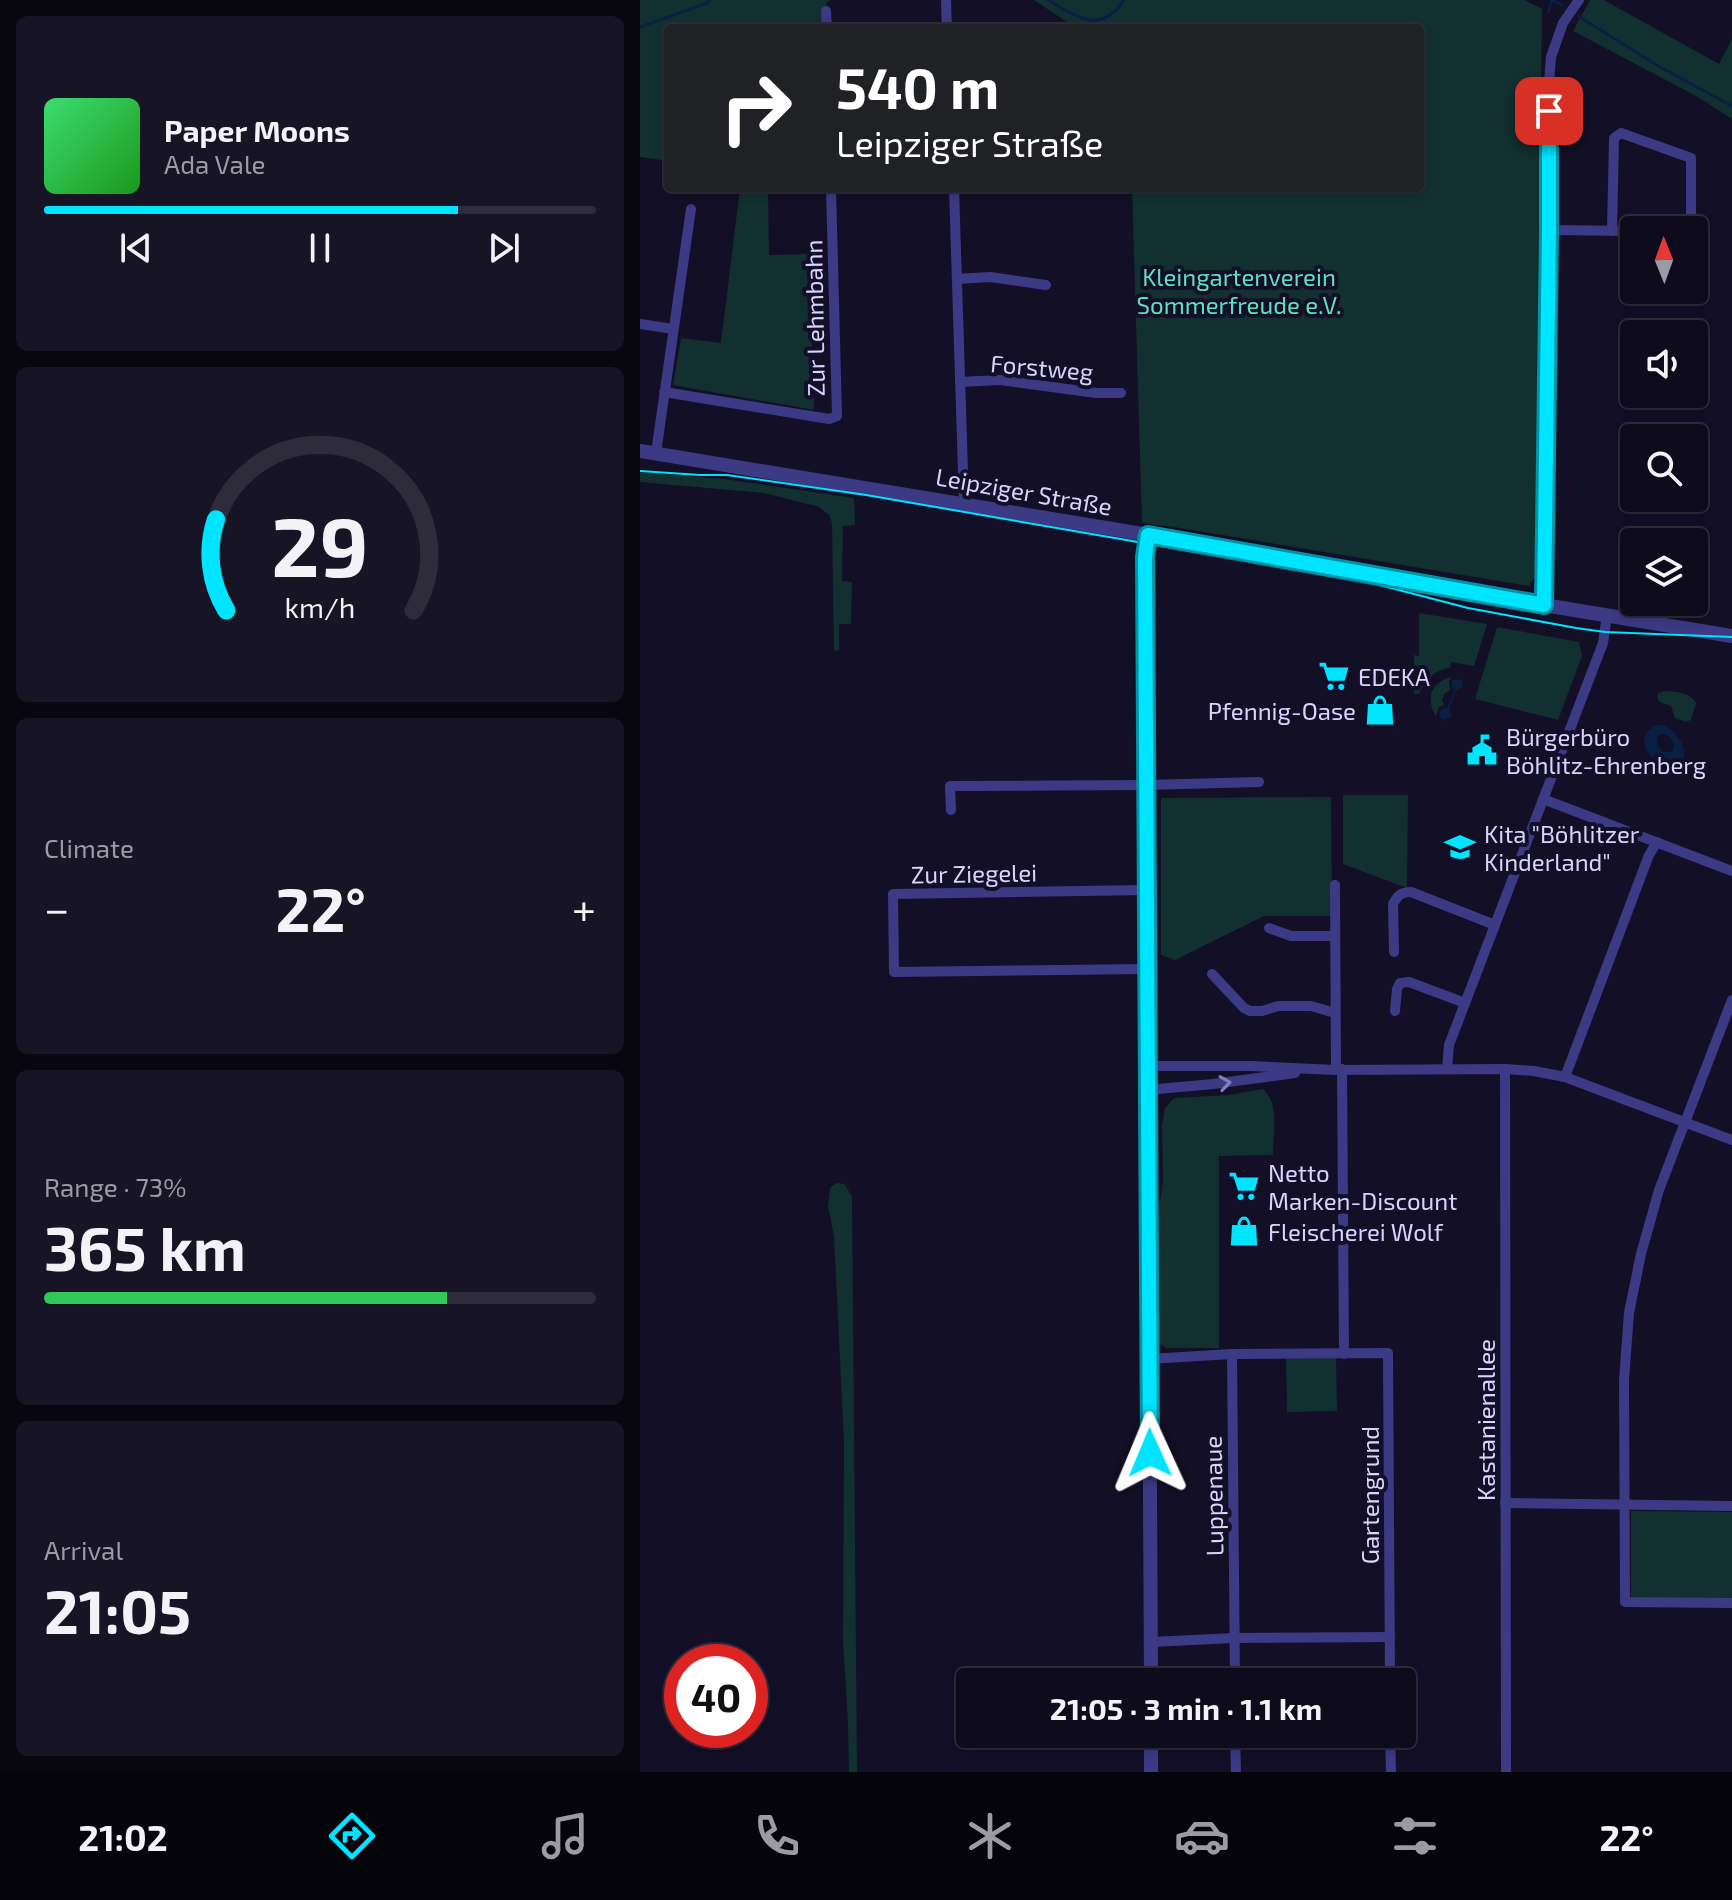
<!DOCTYPE html>
<meta charset="utf-8">
<style>
body{margin:0;font-family:"Exo 2",sans-serif;background:#171425;color:#f1f3f6;height:100vh;display:flex;flex-direction:column;font-size:30px;white-space:nowrap}
*{box-sizing:border-box;margin:0}
p{font-size:26px;color:#9b9ba3}
.icon{flex:none;width:44px;height:44px;fill:none;stroke:currentColor;stroke-width:2;stroke-linecap:round;stroke-linejoin:round}
.map{position:relative;flex:1;overflow:hidden}
.sheet{display:flex;flex-direction:column;gap:16px;padding:16px;background:#08060f;width:640px}
.sheet>*{flex:none}
.top-card{position:absolute;left:24px;top:24px;width:760px;height:168px;border-radius:8px;box-shadow:0 4px 12px #0003,0 0 0 2px #2e2b3b;background:#202124;color:#fff;overflow:hidden}
.needle{width:52px;rotate:359deg}
.controls{position:absolute;left:980px;top:216px;display:grid;gap:16px}
.controls a{display:grid;place-items:center;width:88px;height:88px;border-radius:8px;background:#0e0b1c;box-shadow:0 4px 12px #0003,0 0 0 2px #2e2b3b;font-size:40px}
.speed{position:absolute;left:24px;top:1644px;display:flex;gap:16px;font-size:40px;font-weight:700;text-align:center}
.speed>*{display:grid;place-content:center;width:104px;height:104px;border-radius:50%;background:#0e0b1c;box-shadow:0 4px 12px #0003,0 0 0 2px #2e2b3b;line-height:1}
.speed .limit{border:12px solid #d22;background:#fff;color:#111}
.pin{position:absolute;display:grid;place-items:center;width:68px;height:68px;color:#fff;margin:-34px;border-radius:16px;box-shadow:0 4px 12px #0006}
.me{position:absolute;width:88px;margin:-44px;rotate:359deg;stroke-linejoin:round;filter:drop-shadow(0 0 6px #0008)}
.turn{display:flex;align-items:center;gap:28px;height:168px;padding:0 40px;font-size:36px}
.turn .icon{width:104px;height:104px;stroke-width:2.5}
.turn b{display:block;font-size:56px;line-height:68px}
.big{font-size:60px;font-weight:700;line-height:1.1}
.sheet .card{flex:1;display:flex;flex-direction:column;justify-content:center;gap:12px;min-width:0;padding:0 28px;border-radius:12px;background:#171425}
.sheet .dial{align-items:center;gap:0}
.dial svg{height:208px;overflow:visible;fill:none;stroke:#2e2b3b;stroke-width:7;stroke-linecap:round;text-anchor:middle}
.dial text{fill:#f1f3f6;stroke:none}
.song{display:flex;align-items:center;gap:24px}
.cover{width:96px;height:96px;border-radius:12px;background:linear-gradient(135deg,hsl(140 70% 55%),hsl(120 70% 35%))}
.played{height:8px;border-radius:4px;background:linear-gradient(90deg,#00e5ff 75%,#2e2b3b 75%)}
.keys{display:flex;justify-content:space-around;direction:ltr}
.heat{display:flex;justify-content:space-between;align-items:center;font-size:44px;direction:ltr}
.charge{height:12px;border-radius:6px;background:linear-gradient(90deg,#34c759 73%,#2e2b3b 0)}
.trip{position:absolute;left:316px;top:1668px;width:460px;height:80px;border-radius:8px;background:#0e0b1c;box-shadow:0 4px 12px #0003,0 0 0 2px #2e2b3b;font-weight:700;line-height:80px;text-align:center}
.dock{display:flex;height:128px;justify-content:space-around;align-items:center;background:#06040b;color:#9b9ba3}
.dock .icon{width:56px;height:56px}
.dock .active{color:#00e5ff}
.dock b{font-size:36px;color:#f1f3f6}
main{display:flex;flex:1;min-height:0}
.map>svg:first-child{display:block}
</style>
<main>
<section class="sheet">
<div class="card">
<div class="song"><i class="cover"></i><div><b>Paper Moons</b><p>Ada Vale</p></div></div>
<div class="played"></div>
<div class="keys"><svg class="icon" aria-label="previous" viewBox="0 0 24 24"><path d="M18 5L8 12l10 7zM5 5v14"/></svg><svg class="icon" aria-label="pause" viewBox="0 0 24 24"><path d="M8 5v14M16 5v14"/></svg><svg class="icon" aria-label="next" viewBox="0 0 24 24"><path d="M6 5l10 7-10 7zM19 5v14"/></svg></div>
</div>
<div class="card dial"><svg viewBox="0 0 100 80">
<path d="M14 69A42 42 0 1 1 86 69"/>
<path d="M14 69A42 42 0 0 1 10 34" stroke="#00e5ff"/>
<text x="50" y="56" font-size="32" font-weight="700">29</text>
<text x="50" y="72" font-size="11">km/h</text>
</svg></div>
<div class="card"><p>Climate</p>
<div class="heat"><a>−</a><b class="big">22°</b><a>+</a></div>
</div>
<div class="card"><p>Range · 73%</p><b class="big">365 km</b><div class="charge"></div></div>
<div class="card"><p>Arrival</p><b class="big">21:05</b></div>
</section>
<div class="map">
<svg width="1092" height="1772" viewBox="0 0 1092 1772">
<rect width="100%" height="100%" fill="#130f26"/>
<g fill="#12302f">
<polygon points="0,0 192,0 187,2 182,28 28,28 28,161 0,157"/>
<polygon points="394,0 885,0 902,9 897,376 897,573 889,586 534,527 502,523 492,188 780,188 780,28 487,28 486,23 436,28"/>
<polygon points="950,0 964,0 1079,64 1092,39 1092,119 1058,97 933,31"/>
<polygon points="100,188 128,188 129,255 170,254 174,410 33,385 41,338 81,343"/>
<polygon points="0,472 84,479 214,498 215,525 203,526 202,581 212,582 211,624 199,624 199,650 194,651 192,523 189,515 179,507 124,493 0,482"/>
<path d="M779,613l68,11 -13,42 -23,-4 -1,6c-17,3 -24,11 -31,26h-5v-39l5,1z"/>
<polygon points="857,627 939,642 942,656 918,720 835,699"/>
<path d="M812,677l-3,4 1,9 -5,3 -3,6 2,6 -5,2 -3,9c-11,-18 -5,-34 16,-39z"/>
<path d="M1024,691c12,1 25,0 32,12l-5,17 -5,2 -11,-4 -4,-12 -11,-4 -3,-4 1,-5z"/>
<polygon points="703,795 768,795 767,888 703,864"/>
<polygon points="691,797 692,916 624,916 535,960 521,955 521,798"/>
<path d="M623,1089c17,15 10,45 10,66l-54,1v192h-53l-7,-5 -1,-19 2,-15 -1,-100 4,-29 -1,-54 3,-18 9,-10 54,-3z"/>
<polygon points="196,1183 204,1184 212,1196 217,1772 209,1772 208,1723 203,1641 204,1441 194,1236 188,1207 190,1188"/>
<polygon points="696,1358 697,1411 647,1412 646,1359"/>
<polygon points="991,1511 1092,1512 1092,1601 991,1599"/>
</g>
<g fill="#0a1f44" fill-rule="evenodd">
<polygon points="816,679 822,680 823,686 816,691 809,709 811,713 811,717 804,720 800,729 803,720 800,717 800,712 803,709 807,708 815,690 812,686 812,681"/>
<path d="M1017,725h8c17,14 27,27 12,47l-5,1c-18,-10 -43,-33 -15,-48zM1020,734c10,-1 17,9 12,18h-10l-5,-8v-6z"/>
</g>
<g fill="none" stroke-linecap="round" stroke-linejoin="round">
<g stroke="#0a1f44" stroke-width="3">
<path d="M408,0c27,16 53,36 76,0"/>
<polyline points="912,0 922,5"/>
<polyline points="908,12 912,0"/>
<polyline points="938,16 1020,67 1092,106"/>
<polyline points="0,27 67,3 70,0"/>
</g>
<g stroke="#3d3a85" stroke-width="10">
<polyline points="306,0 307,28"/>
<polyline points="186,11 187,28"/>
<polyline points="314,188 324,503"/>
<polyline points="909,230 994,231"/>
<polyline points="972,231 974,138 981,133 1051,158 1051,230"/>
<polyline points="317,279 350,277 406,285"/>
<polyline points="0,324 33,329"/>
<polyline points="320,382 360,380 456,393 481,393"/>
<polyline points="24,392 189,419 197,416 191,188"/>
<polyline points="16,453 51,209"/>
<polyline points="904,605 909,230 909,82 911,57 923,23 939,0"/>
<polyline points="903,799 1092,871"/>
<polyline points="311,810 310,786 506,785 619,782"/>
<polyline points="695,885 696,1070"/>
<polyline points="506,890 253,894 254,972 506,969"/>
<polyline points="629,928 651,936 695,936"/>
<path d="M754,952l-1,-48c5,-9 8,-12 18,-12l84,33"/>
<polyline points="572,974 604,1008 610,1011 622,1011 638,1006 671,1006 695,1013"/>
<polyline points="1092,1000 1019,1190 1001,1254 989,1313 984,1380 985,1602 1092,1603"/>
<polyline points="755,1011 757,989 760,983 769,982 825,1003"/>
<polyline points="507,1066 611,1066 696,1070 865,1069 894,1071 925,1077 1092,1140"/>
<polyline points="702,1069 704,1354"/>
<polyline points="807,1069 809,1045 963,643 967,615"/>
<polyline points="865,1069 866,1772"/>
<polyline points="925,1077 1009,855 1017,842"/>
<polyline points="507,1090 573,1084 655,1073"/>
<polyline points="592,1354 595,1682"/>
<polyline points="509,1359 592,1354 748,1353 750,1682"/>
<polyline points="865,1503 1092,1506"/>
<polyline points="511,1642 594,1638 750,1637"/>
<polyline points="595,1734 596,1772"/>
<polyline points="750,1734 751,1772"/>
</g>
<g stroke="#3d3a85" stroke-width="14">
<polyline points="0,451 533,539 904,605 1092,636"/>
<polyline points="508,535 505,557 511,1682"/>
<polyline points="511,1734 511,1772"/>
</g>
<polyline stroke="#00e5ff" stroke-width="2" points="0,471 60,475 87,475 226,495 724,581 828,608 936,628 965,632 1092,637"/>
</g>
<defs><path id="oneway-chevron" d="M-2-3.5L2.5 0L-2 3.5" fill="none" stroke-width="1.6" stroke-linecap="round" stroke-linejoin="round" transform="scale(2)"/></defs>
<use stroke="#837fbc" href="#oneway-chevron" transform="translate(585 1083) rotate(-8)"/>
<g fill="none" stroke-linecap="round" stroke-linejoin="round">
<g stroke="#0095a6" stroke-width="20">
<polyline id="route" points="510,1453 505,557 508,535 904,605 909,230 909,111"/>
</g>
<use href="#route" stroke="#00e5ff" stroke-width="14"/>
</g>
<defs>
<g id="supermarket-bare" transform="scale(2.4)"><path d="M-6-5.5h2.5l.6 2H6L4.5 2H-2.5L-4.4-4H-6ZM-1.5 3.2a1.3 1.3 0 1 0 .1 0ZM3 3.2a1.3 1.3 0 1 0 .1 0Z" fill="#00e5ff" stroke="#130f26" stroke-width="2.5" paint-order="stroke"/></g>
<g id="shop-bare" transform="scale(2.4)"><path d="M-5-2.5h2.3a2.7 3.5 0 0 1 5.4 0H5L5.5 6h-11ZM-1.5-2.5h3a1.5 2.3 0 0 0-3 0Z" fill="#00e5ff" stroke="#130f26" stroke-width="2.5" paint-order="stroke"/></g>
<g id="civic-bare" transform="scale(2.4)"><path d="M-.6-6.5H3V-4.5H.6V-3L4-1V1h2V6H-6V1h2V-1L-.6-3ZM-1.2 2.5V6h2.4V2.5Z" fill="#00e5ff" stroke="#130f26" stroke-width="2.5" paint-order="stroke"/></g>
<g id="school-bare" transform="scale(2.4)"><path d="M0-5L7-2L0 1L-7-2ZM-4 1L0 2.5L4 1V4Q0 6-4 4Z" fill="#00e5ff" stroke="#130f26" stroke-width="2.5" paint-order="stroke"/></g>
</defs>
<g fill-rule="evenodd">
<use href="#supermarket-bare" x="694" y="676"/>
<use href="#shop-bare" x="740" y="710"/>
<use href="#civic-bare" x="842" y="750"/>
<use href="#school-bare" x="820" y="847"/>
<use href="#supermarket-bare" x="604" y="1186"/>
<use href="#shop-bare" x="604" y="1231"/>
</g>
<g text-anchor="middle" dominant-baseline="central" stroke-width="8" stroke-linejoin="round" paint-order="stroke">
<g font-size="24" fill="#5fe0c0" stroke="#130f26">
<text x="599" y="276">Kleingartenverein<tspan x="599" dy="28">Sommerfreude e.V.</tspan></text>
</g>
<g font-size="24" fill="#d9d4ff" stroke="#130f26">
<text transform="translate(174 318) rotate(-91)">Zur Lehmbahn</text>
<text transform="translate(402 367) rotate(5)">Forstweg</text>
<text transform="translate(384 491) rotate(10)">Leipziger Straße</text>
<text transform="translate(334 873) rotate(-1)">Zur Ziegelei</text>
<text transform="translate(845 1420) rotate(-90)">Kastanienallee</text>
<text transform="translate(729 1495) rotate(-90)">Gartengrund</text>
<text transform="translate(573 1496) rotate(-91)">Luppenaue</text>
</g>
<g font-size="24" fill="#d9d4ff" stroke="#130f26" text-anchor="start">
<text x="718" y="676">EDEKA</text>
<text x="716" y="710" text-anchor="end">Pfennig-Oase</text>
<text x="866" y="736">Bürgerbüro<tspan x="866" dy="28">Böhlitz-Ehrenberg</tspan></text>
<text x="844" y="833">Kita "Böhlitzer<tspan x="844" dy="28">Kinderland"</tspan></text>
<text x="628" y="1172">Netto<tspan x="628" dy="28">Marken-Discount</tspan></text>
<text x="628" y="1231">Fleischerei Wolf</text>
</g>
</g>
</svg>
<div class="controls">
<a><svg class="needle" viewBox="-14 -14 28 28"><path d="M0-13l5 13h-10z" fill="#e53935"/><path d="M0 13l5-13h-10z" fill="#9b9ba3"/></svg></a>
<a><svg class="icon" aria-label="sound" viewBox="0 0 24 24"><path d="M4 9h4l5-4v14l-5-4H4zM17 9q2 3 0 6"/></svg></a>
<a><svg class="icon" aria-label="search" viewBox="0 0 24 24"><circle cx="10" cy="10" r="6"/><path d="M15 15l6 6"/></svg></a>
<a><svg class="icon" aria-label="layers" viewBox="0 0 24 24"><path d="M12 4l9 5-9 5-9-5zM3 14l9 5 9-5"/></svg></a>
</div>
<div class="speed"><div class="limit">40</div></div>
<div class="pin" style="left:909px;top:111px;background:#d93025"><svg class="icon" aria-label="arrive" viewBox="0 0 24 24"><path d="M6 21V4h12l-3 4 3 4H6"/></svg></div>
<svg class="me" style="left:510px;top:1453px" viewBox="-20 -20 40 40"><path d="M0-17L14 15 0 8-14 15z" fill="#00e5ff" stroke="#fff" stroke-width="4"/></svg>
<div class="trip">21:05 · 3 min · 1.1 km</div>
<div class="top-card">
<div class="turn"><svg class="icon" aria-label="right" viewBox="0 0 24 24"><path d="M7 20v-9h11M14 6l5 5-5 5"/></svg><div><b>540 m</b>Leipziger Straße</div></div>
</div>
</div>
</main>
<nav class="dock">
<b>21:02</b>
<svg class="icon active" aria-label="directions" viewBox="0 0 24 24"><path d="M12 3l9 9-9 9-9-9zM9 14v-3h6M13 9l2 2-2 2"/></svg>
<svg class="icon" aria-label="music" viewBox="0 0 24 24"><path d="M9 18V5l10-2v13"/><circle cx="6" cy="18" r="3"/><circle cx="16" cy="16" r="3"/></svg>
<svg class="icon" aria-label="phone" viewBox="0 0 24 24"><path d="M5 4h4l2 5-3 2q2 4 5 5l2-3 5 2v4C11 20 4 13 5 4z"/></svg>
<svg class="icon" aria-label="climate" viewBox="0 0 24 24"><path d="M12 3v18M4 7l16 10M4 17L20 7"/></svg>
<svg class="icon" aria-label="car" viewBox="0 0 24 24"><path d="M5 17H2v-5l4-1 3-4h7l3 4 3 1v5h-3M9 17h6M6 11h13"/><circle cx="7" cy="17" r="2"/><circle cx="17" cy="17" r="2"/></svg>
<svg class="icon" aria-label="filters" viewBox="0 0 24 24"><path d="M4 7h16M4 17h16"/><circle cx="9" cy="7" r="2"/><circle cx="15" cy="17" r="2"/></svg>
<b>22°</b>
</nav>
